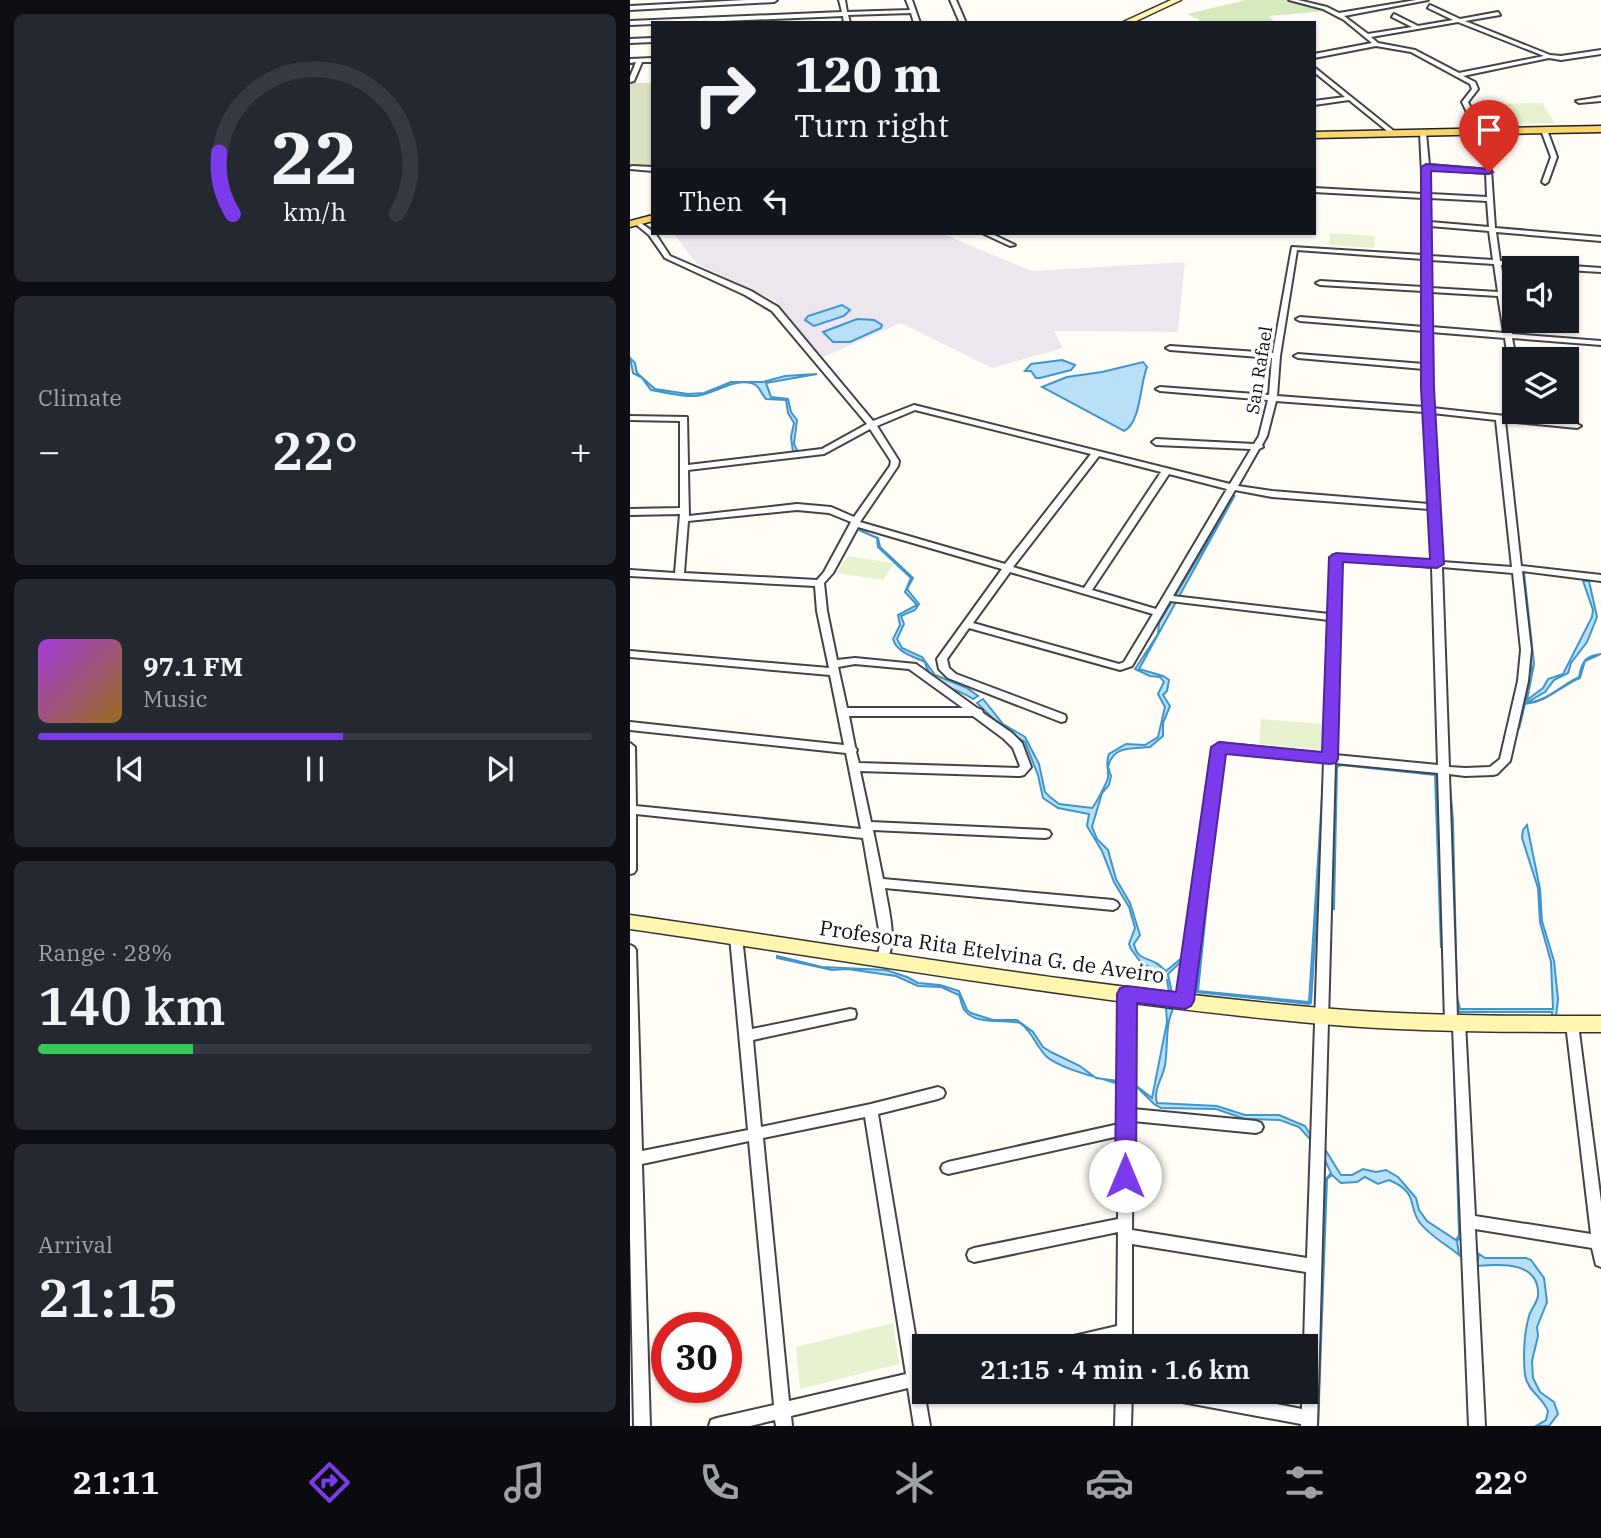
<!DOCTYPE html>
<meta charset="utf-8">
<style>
body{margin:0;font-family:"IBM Plex Serif",serif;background:#242831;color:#f1f3f6;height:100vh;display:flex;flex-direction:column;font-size:26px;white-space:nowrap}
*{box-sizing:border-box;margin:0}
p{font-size:23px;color:#9ea1a6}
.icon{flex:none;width:38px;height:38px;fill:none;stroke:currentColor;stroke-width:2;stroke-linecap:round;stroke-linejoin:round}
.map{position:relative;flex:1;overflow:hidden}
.details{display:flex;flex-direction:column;gap:14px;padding:14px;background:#0d0f14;width:630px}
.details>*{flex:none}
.guide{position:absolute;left:21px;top:21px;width:665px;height:214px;border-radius:0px;box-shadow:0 2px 5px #0004;background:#171b24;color:#f1f3f6;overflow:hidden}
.controls{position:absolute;left:872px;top:256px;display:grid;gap:14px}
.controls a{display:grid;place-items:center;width:77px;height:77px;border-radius:0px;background:#171b24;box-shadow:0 2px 5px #0004;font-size:35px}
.speed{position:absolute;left:21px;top:1312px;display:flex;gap:14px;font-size:35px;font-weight:700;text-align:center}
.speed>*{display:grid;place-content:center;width:91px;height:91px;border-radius:50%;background:#171b24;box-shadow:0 2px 5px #0004;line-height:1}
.speed .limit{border:10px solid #d22;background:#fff;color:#111}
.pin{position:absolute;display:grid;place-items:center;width:60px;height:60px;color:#fff;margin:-72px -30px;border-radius:50% 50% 50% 0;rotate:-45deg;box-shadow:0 0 7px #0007}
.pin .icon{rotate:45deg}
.me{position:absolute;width:77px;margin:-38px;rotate:0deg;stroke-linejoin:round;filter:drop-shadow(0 0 5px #0008)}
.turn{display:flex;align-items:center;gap:24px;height:147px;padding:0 28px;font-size:32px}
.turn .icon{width:91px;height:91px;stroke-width:2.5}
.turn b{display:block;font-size:49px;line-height:60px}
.then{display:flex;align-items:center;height:66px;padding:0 28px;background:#0003;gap:14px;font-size:26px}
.big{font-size:52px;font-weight:600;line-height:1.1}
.details .widget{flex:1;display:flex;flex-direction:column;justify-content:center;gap:10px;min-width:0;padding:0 24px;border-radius:10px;background:#242831}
.details .dial{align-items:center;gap:0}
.dial svg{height:182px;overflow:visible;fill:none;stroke:#363941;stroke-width:7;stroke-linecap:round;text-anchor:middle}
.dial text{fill:#f1f3f6;stroke:none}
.song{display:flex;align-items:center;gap:21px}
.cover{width:84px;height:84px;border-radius:10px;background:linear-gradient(135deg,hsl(280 70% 55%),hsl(40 70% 35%))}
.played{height:7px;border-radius:4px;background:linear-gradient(90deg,#7c3aed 55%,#363941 55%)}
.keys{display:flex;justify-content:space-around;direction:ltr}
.heat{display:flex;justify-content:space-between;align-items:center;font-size:38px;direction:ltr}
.charge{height:10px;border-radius:5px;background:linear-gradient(90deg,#34c759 28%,#363941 0)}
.trip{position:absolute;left:282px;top:1334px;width:406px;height:70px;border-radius:0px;background:#171b24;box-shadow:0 2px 5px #0004;font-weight:600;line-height:70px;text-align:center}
.tabs{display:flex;height:112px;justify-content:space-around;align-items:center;background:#090b0e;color:#9ea1a6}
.tabs .icon{width:49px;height:49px}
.tabs .current{color:#7c3aed}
.tabs b{font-size:32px;color:#f1f3f6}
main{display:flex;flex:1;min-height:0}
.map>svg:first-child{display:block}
</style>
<main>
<section class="details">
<div class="widget dial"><svg viewBox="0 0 100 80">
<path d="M14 69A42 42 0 1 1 86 69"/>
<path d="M14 69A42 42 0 0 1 8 42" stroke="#7c3aed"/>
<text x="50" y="56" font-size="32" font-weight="700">22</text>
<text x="50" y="72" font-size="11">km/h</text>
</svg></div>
<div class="widget"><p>Climate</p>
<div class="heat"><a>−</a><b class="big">22°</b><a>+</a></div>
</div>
<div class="widget">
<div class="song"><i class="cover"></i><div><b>97.1 FM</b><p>Music</p></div></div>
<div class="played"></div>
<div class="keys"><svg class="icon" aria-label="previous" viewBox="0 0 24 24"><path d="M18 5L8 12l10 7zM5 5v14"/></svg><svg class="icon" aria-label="pause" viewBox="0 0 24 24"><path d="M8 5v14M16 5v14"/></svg><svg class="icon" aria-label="next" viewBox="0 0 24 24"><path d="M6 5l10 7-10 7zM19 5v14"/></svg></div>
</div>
<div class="widget"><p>Range · 28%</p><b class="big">140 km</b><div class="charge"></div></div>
<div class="widget"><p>Arrival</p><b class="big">21:15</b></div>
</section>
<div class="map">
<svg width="971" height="1426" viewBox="0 0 971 1426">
<rect width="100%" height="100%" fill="#fffdf5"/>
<polygon fill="#eee6ef" points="43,233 310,233 402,271 555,262 548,332 424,331 433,348 362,368 271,323 193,357 143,300 67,264"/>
<polygon fill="#d5ebbd" points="616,0 659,0 697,11 639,16 643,20 633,23 564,23 570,20 557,14"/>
<polygon fill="#d9e3c4" points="0,83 23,83 23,168 0,167"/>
<g fill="#e6f2cf">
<polygon points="912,103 925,123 852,124 841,104"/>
<polygon points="700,233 745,236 744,248 699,245"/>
<polygon points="218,556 263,563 264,563 253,580 207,573"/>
<polygon points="631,719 693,724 692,750 629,744"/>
<polygon points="263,1323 269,1364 170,1389 166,1347"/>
</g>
<g fill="#b9e0f7" stroke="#3f96cf" stroke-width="2">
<polygon points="212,305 220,310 214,316 184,326 175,320 178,316"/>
<polygon points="227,319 244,320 252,325 251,328 220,342 203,342 193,332"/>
<path d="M0,358l5,5 2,10 18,16 33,5 16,-1 27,-11h32l22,-6 32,-2 -51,9 5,14 17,2 3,13 6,8 -3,24 4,8 24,-4 40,-21 -34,20 -13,4 -83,11 61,-10 -2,-15 3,-14 -6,-10 -2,-13 -20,-1c-5,-5 -7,-15 -15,-16 -19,-4 -36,11 -55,13 -13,1 -31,-3 -45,-6l-9,-12 -9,-5z"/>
<polygon points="432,360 445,365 441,370 410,378 406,378 401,371 395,371 401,364"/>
<path d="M513,362l4,5c-7,16 -6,56 -23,64l-82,-44 25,-10 35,-5z"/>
<path d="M605,495l-96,174 24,7 6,4 -2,11 -4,4 7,11 -7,17v13l-13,11c-18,2 -37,-2 -42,20l3,9 -2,9 -7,8 -10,34 5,12 11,11 8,29 14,24 10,32 -6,9c3,15 11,13 22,19 4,2 6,5 10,8l17,-14 28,-202 -26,203 -17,16 4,19 -3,-1 -2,-12 -8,-9 -17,-7 -11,-15 -2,-5 6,-16 -6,-21 -15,-25 -12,-31 -15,-25 2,-12 -31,-6 -15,-10 -5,-23 -13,-33 -20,-12 -28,-27 6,-4 20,25 22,13 14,27 6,28 4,4 10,8 33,4c3,-3 16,-27 16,-31 1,-9 -3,-14 1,-23l17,-10 19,1 13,-8 7,-30 -7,-13 6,-12 -4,-5 -10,-1 -15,-7 23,-35 1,-11z"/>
<path d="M229,530l19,8 2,9 33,31 -6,11 12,15 -4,6 -14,6 3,8 -7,15 5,9 20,9 13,18 32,13 11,8 -5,3c-20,-14 -42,-10 -48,-37 -12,-6 -28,-9 -32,-23l7,-14 -2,-10 19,-10 -12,-13 6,-14 -33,-31 -1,-9z"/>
<path d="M894,572l10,92 -7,36 16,-12 5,-9 15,-5 29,-57 1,-7 -10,-29h6l8,36 -10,25 -16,21 -3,10 -14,7 -9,12 -19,11c22,-2 34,-17 53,-26 3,-17 7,-21 22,-23l-16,7 -5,17c-20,8 -32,24 -55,26l-6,25 13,-55 -10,-101z"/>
<polygon points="592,756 568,991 679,1002 694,765 692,828 681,1003 679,1004 566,992"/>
<polygon points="710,764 806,774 811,948 805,775 711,765 707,767 704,909 700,909 704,776 706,765"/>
<polygon points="819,775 823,820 827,997 830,1009 923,1009 921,962 910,922 908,888 892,838 893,830 897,825 910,889 912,921 924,961 928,999 926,1017 922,1017 922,1012 829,1012 825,997"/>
<path d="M147,956l45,11 64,3 21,7 11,6 22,2 19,6 8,19 4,3 22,7h24l16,12 10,15 8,5 29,14 16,12 23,3 -1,3c-20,-7 -55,-14 -71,-27 -11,-10 -14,-25 -27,-34 -15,-4 -44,2 -55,-12 -3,-4 -4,-11 -6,-16l-18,-8 -23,-1 -22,-10 -49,-7 -15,1 -55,-12z"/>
<path d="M536,1008l7,1c-8,16 -5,39 -8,56 -2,13 -12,24 -8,38l60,3 28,9h34l26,11 6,10 -1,3 -11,-12 -19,-7 -35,-1 -29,-10 -55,-1 -7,-4 -20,-20 18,14 15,-76z"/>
<path d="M823,1033l8,204 -4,4 2,14c-13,-11 -28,-18 -39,-32 -13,-17 0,-30 -31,-43l-11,4 -13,-7 -8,5 -16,1 -9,-8 -5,4 -9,247 8,-247 5,-6 -8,-17v-10l18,29h11l11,-6 13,3 10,-2 12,7 18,21 3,12 8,11 29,19 3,-5z"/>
<path d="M849,1254l6,4h41l5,2 13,18 3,24 -10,25 1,9 -6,25 1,17 7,14 14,10 4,12 -9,12h-13l10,-6 2,-9c-5,-13 -21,-21 -23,-36 -2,-18 -1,-42 4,-59 2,-7 8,-13 9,-20 2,-35 -37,-32 -61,-30z"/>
</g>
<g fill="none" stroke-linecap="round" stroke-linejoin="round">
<g stroke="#444" stroke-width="4">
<g id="street">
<polygon points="116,0 147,0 144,2 0,10 0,6"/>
<polygon points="209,0 215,0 217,12 280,10 276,0 282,0 290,23 284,23 281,13 218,15 220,23 214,23 213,16 0,25 0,21 212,12"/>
<polygon points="320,0 326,0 336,23 330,23"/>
<path d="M659,0h9l29,7 12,6 77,-13h12l-84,16 24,18 44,-7 -20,-10 2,-3 24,12 35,-6 -25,-12 2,-3 30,14 38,-7 2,3 -35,6 85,34 11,1 40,-6v4l-40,6 -12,-2 -86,18 12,6 3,7 -10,13 14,29 -3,2 -3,-2 -14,-29 10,-13 -2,-5 -59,-32 -35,-6 -62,12v-4l58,-11 -28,-23 -21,-11zM828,22l86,34 -85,17 -44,-23 -37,-7 -7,-6z"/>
<polygon points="23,38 23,42 0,43 0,39"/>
<polygon points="23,58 23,62 12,62 4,81 0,82 0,77 6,62 0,63 0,59"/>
<polygon points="684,67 765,132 765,134 761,134 719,100 684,105 684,101 715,97 684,72"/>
<polygon points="971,97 971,101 949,103 946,101"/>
<polygon points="914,128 917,130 927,157 918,182 915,184 912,182 921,157 911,130"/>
<path d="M793,131l3,2 3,32 62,5 4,58 106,9v4l-105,-9 4,29 101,7v4l-35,-2v-2l-65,-3 11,69 89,7v4l-89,-7 4,21h-2v17l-4,-2 -5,-36 -74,-6 1,76 145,16 4,2 -4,2 -72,-7 16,145 80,9v6l-79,-10 9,79 -3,31 -18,80 -13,13 -4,1 -28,1 -16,-2 8,243 7,1 1,4 10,194 116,18 -25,-210 1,-4 5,-1 5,1 1,4 23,178v65l-5,-2 -4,-17 -117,-19 10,197h-16l-16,-399 -7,-1 -1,-4 -7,-249 -103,-10 -18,663h-16v-2l-135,-25 -6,-2 -2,-6h51l93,18v-18h4v-45h-2l2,-74 -174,-28v102h-16v-5l-21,5h-42l3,-5 5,-2 56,-13 1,-94 -144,30 -5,-2 -2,-5 2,-5 5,-2 144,-29 1,-83 -171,38 -5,-2 -2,-4 2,-4 5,-2 171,-38 2,-130 2,-4 4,-1 4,1 2,4v115l123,12 5,2 2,4 -2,4 -5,2 -123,-12 -1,109 175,28 17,-497 -100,-10 -33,250 -2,4 -4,1 -4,-1 -2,-4 35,-254 5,-4 105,11 5,-134 -159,-19 -38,65 -12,4 -151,-42 -22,31 2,9 7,6 109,41 1,3 -1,3 -4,1 -113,-44 -9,-9 -2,-10 65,-90 -144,-42 -25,46 -9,10 3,28 10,49 18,-2 61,6 61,44 5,2 1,3 29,20 10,10 9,24 -7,8 -4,1 -160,-5 11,51 174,8 4,1 2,3 -2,3 -4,1 -172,-8 10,49 230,21 4,2 2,3 -2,3 -4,2 -228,-22c4,24 12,51 2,73l-4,2 -4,-2 -2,-3 4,-17 -18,-103 -227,-24v56l-2,3 -4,1v-131l5,4 1,59 225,23 -15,-76 -216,-23v-8l214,23 -14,-70 -200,-18v-6l199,17 -12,-57 -2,-25 -185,-10v-6l45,3 5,-59 -50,1v-6l50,-1v-87l-50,-1v-4l57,1 1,48 134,-16 45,-25 -95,-113 -27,-16 -80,-37 -16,-23 -16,-13 5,-1 17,12 15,23 81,35 27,16 95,114 41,-16 316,79 21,-35 -95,-4 -4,-3 4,-3 98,5 5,-8 9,-36 -108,-9 -4,-2 4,-2 109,8 3,-37 -102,-8 -4,-2 4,-2 103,7 19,-106 131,8v-57l-109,-6v-4l109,6 -3,-61zM799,169l57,4 1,24 -57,-3zM800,198l57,3 2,26 -59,-5zM800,226l59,5 4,29 -63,-4zM667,250l126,9v28l-103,-6 -4,2 4,2 103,6 1,36 -124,-10 -4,2 4,2 124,10v33l-126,-10 -4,2 4,2 126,11v38l-147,-11 3,-40zM800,260l64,4 4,28 -67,-4zM801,292l67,4 6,37 -73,-6zM646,401l148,11 5,92 -157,-13 -34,-5 21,-37 4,-2 -1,-2 5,-9zM285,410l176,44 -86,110 -145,-42 38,-56 1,-5 -22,-35zM802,413l64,7 16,147 -70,-5zM240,429l21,32 -1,5 -36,51 -23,-10 -34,-3 -108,12 -1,-46 136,-16zM469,456l62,16 -77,116 -71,-21zM539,474l58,15 -71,120 -64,-19zM605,490l37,7 157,12 3,52 -99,-6 -4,59 -156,-18zM167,510l32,3 22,9 -27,50 -7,8 -133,-7 4,-52zM711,560l91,7 6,198 -103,-10zM812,567l71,6 8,77 -3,31 -18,78 -10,8 -25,1 -16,-1zM380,572l143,42 -29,48 -5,2 -146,-41zM225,664l54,5 54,39h-116l-9,-41zM219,716h124l31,23 9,9 7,18 -2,2 -159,-5 -3,-11 1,-2 -2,-3z"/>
<polygon points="2,166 23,167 23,171 0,169 0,167"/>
<polygon points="352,233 360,233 385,245 380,246"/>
<path d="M106,932l4,2 2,3 10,92 98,-20 5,1 1,4 -1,4 -5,1 -97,21 8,87 110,-23 67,-17 5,2 2,4 -2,4 -5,2 -60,15 43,256 3,-1 -1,16 7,41h-16l-6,-38 -117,28 1,10h-16l-1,-6 -25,6h-41l2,-6 6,-2 57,-13 -25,-264 -107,23 8,262h-16l-4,-189v-292l4,2 2,3 6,201 106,-21 -18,-193 2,-3zM235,1117l41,257 -117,27 -26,-263z"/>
<polygon points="486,1391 502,1391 501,1426 485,1426"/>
</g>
</g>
<g stroke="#333" stroke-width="3">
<g id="secondary">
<polygon points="541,0 551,0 502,23 491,23"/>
<path d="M0,915c230,33 460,73 691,93 93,8 187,8 280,8v16c-93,0 -187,0 -280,-8 -232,-21 -461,-62 -691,-95z"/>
</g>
</g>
<g stroke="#222" stroke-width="3">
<g id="primary">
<polygon points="971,126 971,132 684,138 684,132"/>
<polygon points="23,215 23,221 0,227 0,221"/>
</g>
</g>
<use href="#street" fill="#fff" fill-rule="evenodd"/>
<use href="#secondary" fill="#fff6b0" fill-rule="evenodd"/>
<use href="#primary" fill="#f9d66b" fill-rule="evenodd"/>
</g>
<polygon fill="#7c3aed" stroke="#51269a" stroke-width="2" points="796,164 859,169 863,172 859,174 801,171 804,388 814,564 807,568 713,562 708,759 706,763 700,764 596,754 564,1001 561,1006 555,1009 507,1003 506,1176 503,1183 495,1185 488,1183 485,1176 487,994 490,988 497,986 546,992 581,747 589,742 692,752 699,557 706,553 800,559 791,388 791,167"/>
<g text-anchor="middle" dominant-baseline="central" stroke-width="7" stroke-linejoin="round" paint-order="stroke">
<g font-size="18" fill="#111" stroke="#fff">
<text transform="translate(629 370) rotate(-81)">San Rafael</text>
</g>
<g font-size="21" fill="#111" stroke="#fff">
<text transform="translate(362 951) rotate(8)">Profesora Rita Etelvina G. de Aveiro</text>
</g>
</g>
</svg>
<div class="controls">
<a><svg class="icon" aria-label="sound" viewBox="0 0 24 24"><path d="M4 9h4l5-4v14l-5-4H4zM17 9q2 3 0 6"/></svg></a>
<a><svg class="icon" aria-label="layers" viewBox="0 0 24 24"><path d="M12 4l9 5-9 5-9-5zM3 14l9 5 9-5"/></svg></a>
</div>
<div class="speed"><div class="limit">30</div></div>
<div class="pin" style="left:859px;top:172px;background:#d93025"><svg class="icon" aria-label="arrive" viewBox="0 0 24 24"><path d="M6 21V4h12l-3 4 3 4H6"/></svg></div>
<svg class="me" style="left:495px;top:1176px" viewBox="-20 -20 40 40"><circle r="19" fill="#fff"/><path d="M0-13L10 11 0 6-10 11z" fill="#7c3aed"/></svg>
<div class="trip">21:15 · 4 min · 1.6 km</div>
<div class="guide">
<div class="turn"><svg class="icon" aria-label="right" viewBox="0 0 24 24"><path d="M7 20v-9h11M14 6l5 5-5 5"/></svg><div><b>120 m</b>Turn right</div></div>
<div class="then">Then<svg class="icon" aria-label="left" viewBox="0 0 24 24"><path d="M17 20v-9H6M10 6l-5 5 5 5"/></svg></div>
</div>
</div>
</main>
<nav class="tabs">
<b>21:11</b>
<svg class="icon current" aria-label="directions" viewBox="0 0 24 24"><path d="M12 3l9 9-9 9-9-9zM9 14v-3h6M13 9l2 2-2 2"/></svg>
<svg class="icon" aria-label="music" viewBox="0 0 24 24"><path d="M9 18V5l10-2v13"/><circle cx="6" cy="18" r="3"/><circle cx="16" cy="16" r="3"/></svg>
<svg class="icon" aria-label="phone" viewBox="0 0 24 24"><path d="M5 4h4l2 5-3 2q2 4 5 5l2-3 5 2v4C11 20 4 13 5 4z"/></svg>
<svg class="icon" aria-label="climate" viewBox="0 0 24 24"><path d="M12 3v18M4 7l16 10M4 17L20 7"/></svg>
<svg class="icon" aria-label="car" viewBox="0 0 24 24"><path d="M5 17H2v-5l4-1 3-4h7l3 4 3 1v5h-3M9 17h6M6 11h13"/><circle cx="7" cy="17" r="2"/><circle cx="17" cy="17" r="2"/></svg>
<svg class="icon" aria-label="filters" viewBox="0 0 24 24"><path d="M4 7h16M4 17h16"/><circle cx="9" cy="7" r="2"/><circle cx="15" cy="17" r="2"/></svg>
<b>22°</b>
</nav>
